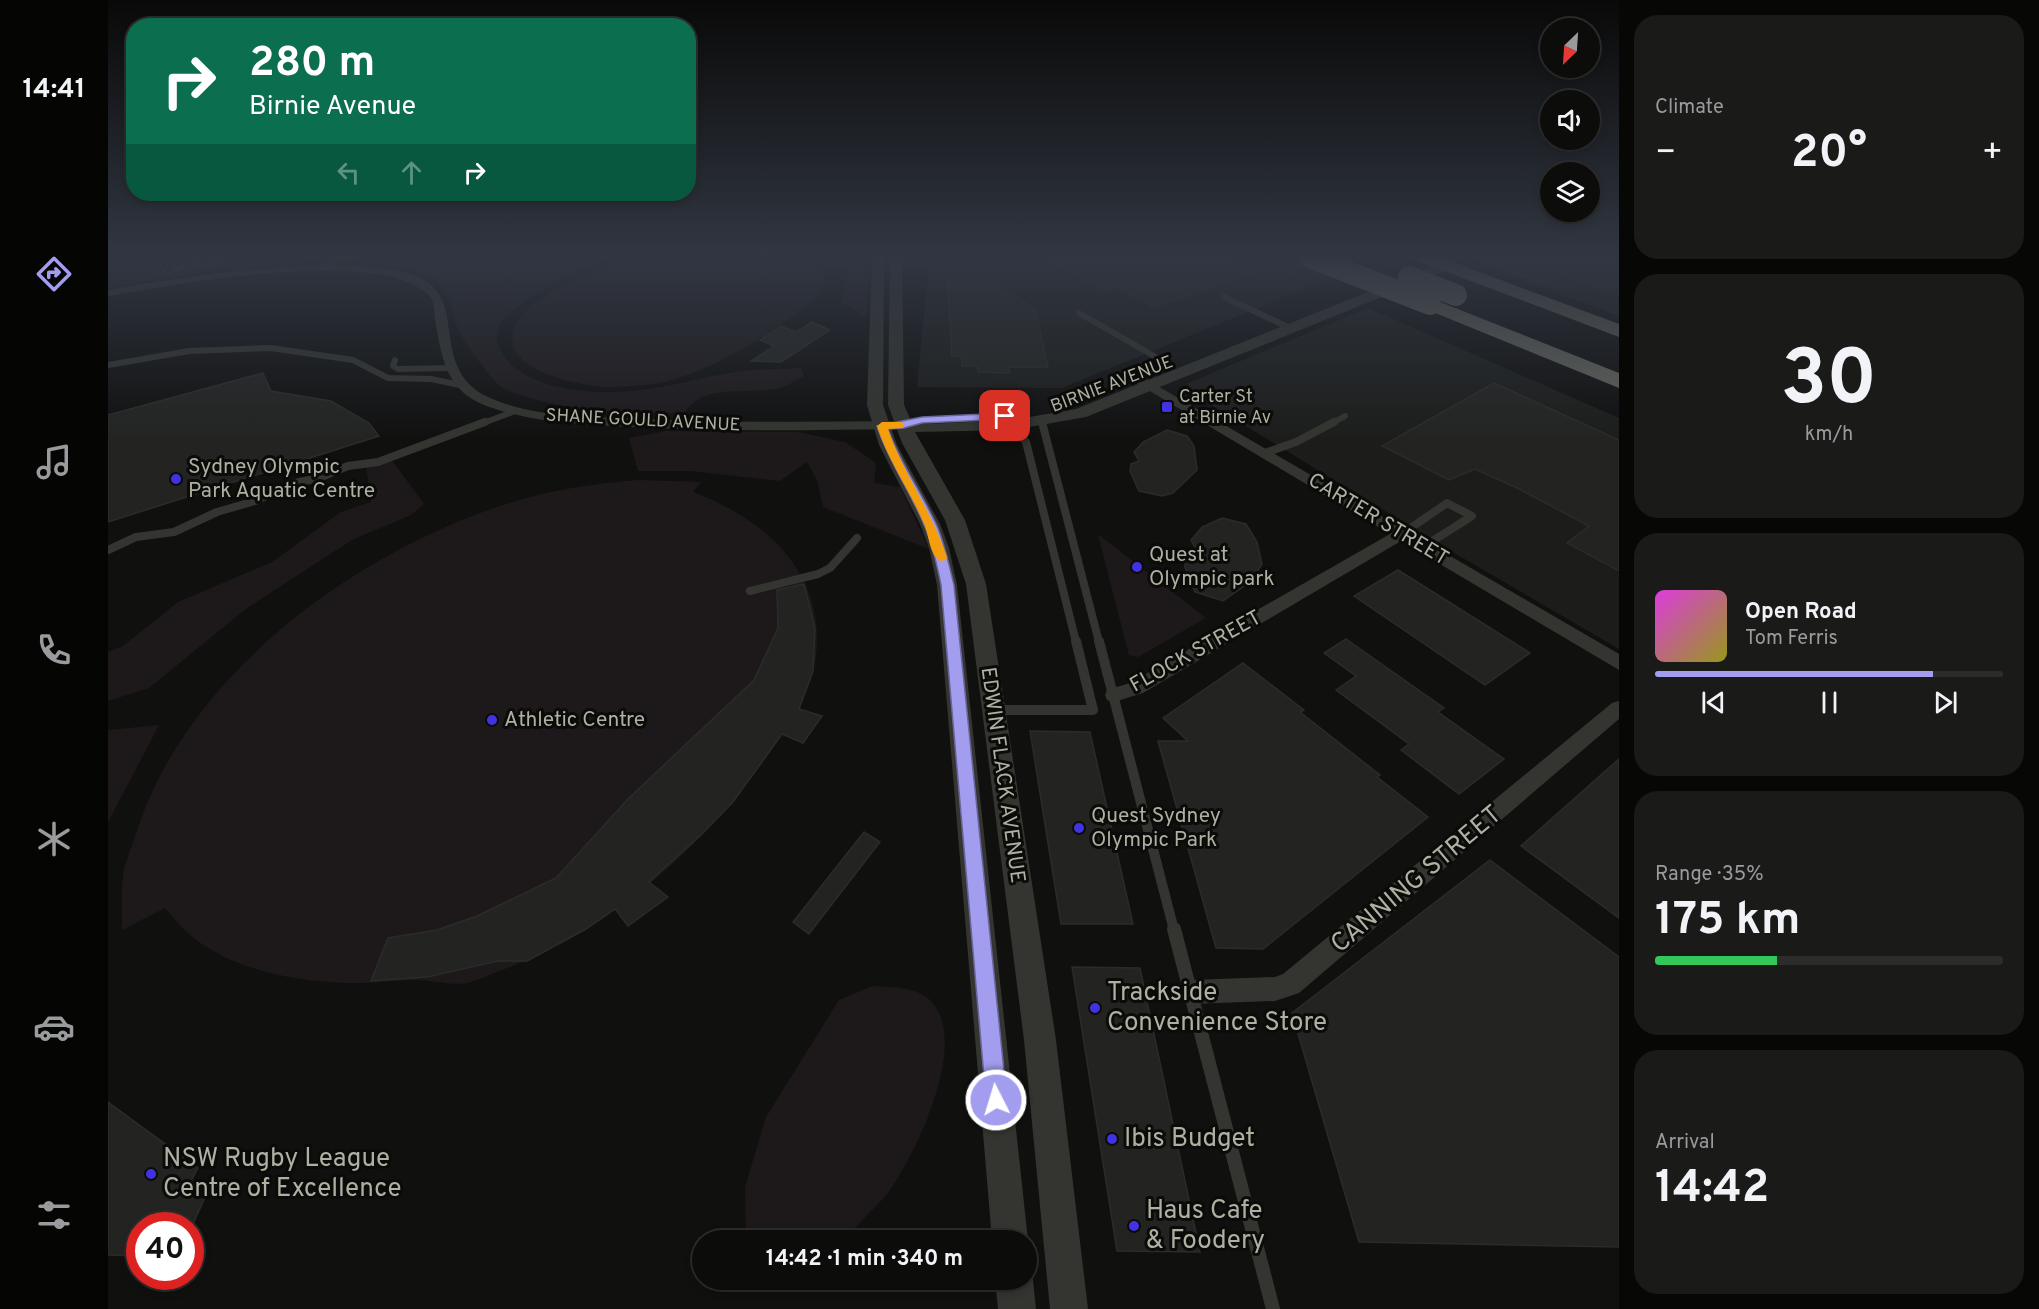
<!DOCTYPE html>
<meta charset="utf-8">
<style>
body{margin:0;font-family:Overpass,sans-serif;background:#1a1a19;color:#f1f3f6;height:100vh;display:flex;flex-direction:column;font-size:22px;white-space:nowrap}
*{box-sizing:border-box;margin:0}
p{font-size:20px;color:#9a9b9d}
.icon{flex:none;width:33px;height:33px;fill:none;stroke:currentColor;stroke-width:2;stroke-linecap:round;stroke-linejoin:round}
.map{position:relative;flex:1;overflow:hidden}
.sheet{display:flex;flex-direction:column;gap:15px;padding:15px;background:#070706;width:420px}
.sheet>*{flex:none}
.banner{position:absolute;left:18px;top:18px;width:570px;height:183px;border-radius:24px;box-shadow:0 3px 9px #0003,0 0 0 2px #2c2c2c;background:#0b6e4f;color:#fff;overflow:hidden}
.needle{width:39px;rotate:205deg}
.controls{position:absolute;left:1432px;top:18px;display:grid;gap:12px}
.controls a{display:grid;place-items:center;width:60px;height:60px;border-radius:50%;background:#0c0c0b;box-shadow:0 3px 9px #0003,0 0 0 2px #2c2c2c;font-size:30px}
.speed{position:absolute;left:18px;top:1212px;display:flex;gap:12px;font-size:30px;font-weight:700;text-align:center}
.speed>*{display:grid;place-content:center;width:78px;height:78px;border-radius:50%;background:#0c0c0b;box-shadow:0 3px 9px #0003,0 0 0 2px #2c2c2c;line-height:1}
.speed .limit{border:9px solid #d22;background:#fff;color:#111}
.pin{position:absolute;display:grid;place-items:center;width:51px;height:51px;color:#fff;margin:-26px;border-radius:12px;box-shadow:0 3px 9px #0006}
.me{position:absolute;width:66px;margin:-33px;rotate:355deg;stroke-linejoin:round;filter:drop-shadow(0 0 4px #0008)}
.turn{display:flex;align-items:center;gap:21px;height:126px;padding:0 24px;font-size:27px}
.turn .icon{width:78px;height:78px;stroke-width:2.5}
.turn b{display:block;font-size:42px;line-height:51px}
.lanes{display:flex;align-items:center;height:57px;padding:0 24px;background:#0003;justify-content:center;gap:30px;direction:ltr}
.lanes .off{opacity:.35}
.big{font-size:45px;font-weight:700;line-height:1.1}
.sheet .widget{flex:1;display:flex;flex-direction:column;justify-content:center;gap:9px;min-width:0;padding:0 21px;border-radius:24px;background:#1a1a19}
.sheet .dial{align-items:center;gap:0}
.dial b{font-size:78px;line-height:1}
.song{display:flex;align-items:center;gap:18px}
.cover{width:72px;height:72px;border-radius:9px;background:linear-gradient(135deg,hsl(300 70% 55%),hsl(60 70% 35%))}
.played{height:6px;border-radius:3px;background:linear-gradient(90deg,#a29dee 80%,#2c2c2c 80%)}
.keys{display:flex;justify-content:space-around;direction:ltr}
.heat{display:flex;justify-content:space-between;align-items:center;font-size:33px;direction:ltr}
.charge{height:9px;border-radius:4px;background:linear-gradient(90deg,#34c759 35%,#2c2c2c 0)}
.trip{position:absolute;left:584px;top:1230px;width:345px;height:60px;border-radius:30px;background:#0c0c0b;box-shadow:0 3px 9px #0003,0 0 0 2px #2c2c2c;font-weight:700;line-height:60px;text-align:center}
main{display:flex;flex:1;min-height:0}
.dock{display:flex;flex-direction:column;width:108px;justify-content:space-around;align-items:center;background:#050504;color:#9a9b9d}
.dock .icon{width:42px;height:42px}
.dock .current{color:#a29dee}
.dock b{font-size:27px;color:#f1f3f6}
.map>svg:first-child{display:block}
</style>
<main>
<nav class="dock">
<b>14:41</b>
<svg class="icon current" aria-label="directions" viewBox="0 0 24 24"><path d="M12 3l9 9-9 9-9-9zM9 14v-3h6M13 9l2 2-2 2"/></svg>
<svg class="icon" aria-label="music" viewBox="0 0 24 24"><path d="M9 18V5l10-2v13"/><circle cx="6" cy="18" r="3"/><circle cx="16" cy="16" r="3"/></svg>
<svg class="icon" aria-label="phone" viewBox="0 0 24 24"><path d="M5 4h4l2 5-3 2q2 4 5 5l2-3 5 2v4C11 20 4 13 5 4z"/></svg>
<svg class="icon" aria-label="climate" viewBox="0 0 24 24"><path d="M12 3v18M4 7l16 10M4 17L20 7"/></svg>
<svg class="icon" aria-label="car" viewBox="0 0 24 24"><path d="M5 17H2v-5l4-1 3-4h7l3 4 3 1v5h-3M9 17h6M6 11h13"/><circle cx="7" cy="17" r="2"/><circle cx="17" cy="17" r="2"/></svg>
<svg class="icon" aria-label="filters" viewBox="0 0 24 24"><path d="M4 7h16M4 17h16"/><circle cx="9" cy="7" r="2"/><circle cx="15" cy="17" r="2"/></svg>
</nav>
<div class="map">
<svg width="1511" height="1309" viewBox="0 0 1511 1309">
<rect width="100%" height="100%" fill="#10100f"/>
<g fill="#1c1d1b">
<polygon points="839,257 1136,257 1201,287 954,388 809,387 821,263"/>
<polygon points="1378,257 1511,257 1511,316 1367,262"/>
<polygon points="1260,308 1511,418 1511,649 1329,543 1079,390 1080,383"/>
</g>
<g fill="#1d191b">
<polygon points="0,257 105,257 55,268 60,273 132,257 211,257 191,265 96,272 0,288"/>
<path d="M336,257l-2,6 113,-6h54c-36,17 -76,33 -105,62 -5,5 -9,19 -6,25 14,41 76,49 114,48 40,0 78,-12 117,-19 23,-5 49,-3 72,-5l3,8c-9,4 -19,12 -29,13 -29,5 -75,-5 -90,24 -46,2 -147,-3 -185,-27 -9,-6 -36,-45 -41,-55 -8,-18 -8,-41 -26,-52 -20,-12 -49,-13 -71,-17z"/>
<path d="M521,257h184c25,26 7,38 -16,56 -37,28 -86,57 -132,69 -19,4 -40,5 -59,5 -32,-2 -120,-20 -86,-69 18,-26 79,-49 109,-61z"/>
<polygon points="742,257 762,257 758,317 734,303"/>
<polygon points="1136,257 1177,257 1230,278 1201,287"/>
<polygon points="558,431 690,432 737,442 768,463 766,483 792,487 821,549 715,507 709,480 699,462 672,481 582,471 530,471 521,438"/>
<polygon points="283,459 316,504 303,515 244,540 139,608 41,688 0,701 0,652 15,646 70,602 164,562 233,512 263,502 258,465"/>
<path d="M530,480l63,2 -8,10c76,28 139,87 121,177 -6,25 -21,48 -35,70 -65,99 -164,190 -277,231 -11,4 -23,10 -34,13 -17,3 -36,-3 -53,-3 -22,0 -45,4 -68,3 -52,-2 -111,-12 -153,-45 -11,-8 -20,-20 -29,-30l-43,22c0,-18 -1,-38 1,-55 2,-12 7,-24 11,-35 47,-158 206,-277 357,-331 47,-17 97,-25 147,-29z"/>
<polygon points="990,535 991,535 1098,618 1030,657 1021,655"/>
<polygon points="51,725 0,822 0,730"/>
<path d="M765,986c19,2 42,0 57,14 41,40 -14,153 -40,190 -7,10 -17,19 -25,27 -7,8 -18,20 -28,23 -12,4 -66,1 -82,0l-9,-6 -1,-47 21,-70 73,-117z"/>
</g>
<g fill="#232422" stroke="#2b2c29" stroke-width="1.5">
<polygon points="935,257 1113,257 1147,272 1046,307 1008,287 997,291"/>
<polygon points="1365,257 1511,257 1511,294 1453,275 1437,284 1365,259"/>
<polygon points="839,270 864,270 927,309 940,367 900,367 902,373 870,372 869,366 854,366 854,356 844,356"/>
<polygon points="704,322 722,330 673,362 643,361 666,346 652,340 673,326 688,332"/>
<polygon points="155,373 163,391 223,401 261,423 271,436 0,522 0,415"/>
<polygon points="1386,383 1511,440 1511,571 1459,543 1481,526 1409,488 1367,469 1341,480 1274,446"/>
<polygon points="1059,430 1079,436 1086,446 1089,470 1065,493 1054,496 1031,491 1022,471 1023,464 1031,461 1026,452 1035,442"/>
<polygon points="1114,518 1138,524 1149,542 1154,564 1142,582 1115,601 1087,592 1077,567 1077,555 1089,551 1083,540 1094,527"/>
<polygon points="1290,570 1422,653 1377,685 1246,596"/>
<polygon points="696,584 707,628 705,671 691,709 714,716 695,743 674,734 625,802 595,833 541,882 560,897 520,926 507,909 478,929 419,961 390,961 319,977 263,981 280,938 329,930 369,916 448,878 520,799 646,680 670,628 669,590"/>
<polygon points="1238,639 1336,708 1330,712 1396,759 1351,794 1293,750 1301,744 1228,690 1248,676 1216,653"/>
<polygon points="1135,663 1196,710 1192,712 1272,775 1269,777 1320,817 1155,949 1108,948 1050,741 1080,741 1055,718"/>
<polygon points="922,731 982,732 1025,924 953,924"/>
<polygon points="1511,759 1511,918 1413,846"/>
<polygon points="756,832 772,842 701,934 685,922"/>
<polygon points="1382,860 1511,957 1511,1247 1251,1242 1184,1013"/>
<polygon points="964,967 1032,968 1092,1252 1009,1251"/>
<polygon points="0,1102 90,1168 83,1181 104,1182 84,1226 32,1226 32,1256 0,1255"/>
</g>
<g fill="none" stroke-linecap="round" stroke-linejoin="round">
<g stroke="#343530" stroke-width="6">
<polyline points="213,268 226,260 245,257"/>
<polyline points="1116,297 1184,329"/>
<polyline points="971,313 1060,364"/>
<polyline points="287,360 285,366 290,369 341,368"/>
<polyline points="0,365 81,351 163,348 245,360 280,378 323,379 352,385"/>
<polyline points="373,424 407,411"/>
<polyline points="1223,424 1237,416"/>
</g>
<g stroke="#343530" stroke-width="8">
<polyline points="934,422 991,642"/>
<polyline points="904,425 918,442 968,642"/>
<polyline points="1157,453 1188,442 1226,422"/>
<polyline points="1294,534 1339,503 1364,516 1315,547"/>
<polyline points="0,550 28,537 66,532 109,512 147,501 187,483 211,478 240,466 270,462 377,422"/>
<polyline points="642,591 710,574 722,568 749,538"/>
</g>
<g stroke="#343530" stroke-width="10">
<polyline points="991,641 1066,930"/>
<polyline points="886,710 985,710 968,641"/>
</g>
<polyline stroke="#343530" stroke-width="14" points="1066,929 1165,1309"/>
<g fill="#343530" fill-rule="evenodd">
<path d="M227,265c27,2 60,1 85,13 49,23 8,90 68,119 41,19 90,19 134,21 94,5 188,4 282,3l7,4 -7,4c-91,1 -182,3 -272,-2 -50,-3 -101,-4 -148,-22 -39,-16 -42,-48 -49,-85 -1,-6 0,-16 -4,-22 -42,-54 -261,-13 -323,-2v-6c75,-14 150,-23 227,-25z"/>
<polygon points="1029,374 1511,654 1511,670 1293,541 1035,693 1006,702 999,700 997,695 999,690 1022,683 1282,534 1025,381 1025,375"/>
<polygon points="1511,701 1511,719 1191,993 1167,1001 1082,1004 1073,1001 1070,992 1073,983 1082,980 1167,977 1175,974 1504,703"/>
</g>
<g fill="#343530" fill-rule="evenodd">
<polygon points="764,257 776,257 775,405 789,445 832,524 841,548 849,585 920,1240 918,1246 918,1240 884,1240 829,585 821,548 812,524 771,445 759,405"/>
<polygon points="782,257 794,257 796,405 803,421 817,424 904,420 968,409 1330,264 1335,257 1346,259 1340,270 978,417 904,430 807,432 857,520 878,584 948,1040 980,1309 942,1309 916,1040 858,584 837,520 794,443 780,405"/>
<polygon points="918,1266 925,1280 928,1309 890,1309 887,1280 918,1280"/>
</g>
<polygon fill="#44453e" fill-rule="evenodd" points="1326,257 1353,257 1346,261 1321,264 1319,261"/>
<polygon fill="#5b5c54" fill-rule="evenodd" points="1307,257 1331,257 1511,324 1511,337 1310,261"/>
<polygon fill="#64655d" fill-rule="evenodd" points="1322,298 1511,373 1511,388 1315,308 1312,304 1315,300"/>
<g stroke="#494a43" stroke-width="4.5">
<polyline id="rail" points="58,271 120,257"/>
</g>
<use href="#rail" stroke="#0b0b0a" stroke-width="3" stroke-dasharray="9" stroke-linecap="butt"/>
<g stroke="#64655d" stroke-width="22">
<polyline points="1202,257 1322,304"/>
<polyline points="1301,277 1348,295"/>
</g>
</g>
<linearGradient id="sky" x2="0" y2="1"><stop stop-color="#090908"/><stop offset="0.58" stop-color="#313742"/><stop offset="1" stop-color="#313742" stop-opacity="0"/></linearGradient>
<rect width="1511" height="440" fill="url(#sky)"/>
<path fill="#a29dee" stroke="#69669b" stroke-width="1.5" d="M897,413l4,1v5l-87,4 -18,5 -16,1c12,34 34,64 49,97 8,19 12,39 17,59l53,515 -3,7 -8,3 -7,-3 -3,-7 -45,-515c-4,-20 -8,-39 -16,-58 -14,-35 -37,-66 -48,-101l45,-9z"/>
<path fill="#f59e0b" d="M792,422l3,1v5l-15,1c15,44 44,83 59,128l-1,3 -5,1c-11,-3 -12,-27 -17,-37 -14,-34 -36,-63 -47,-98l5,-4z"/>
<g fill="#4133e4" stroke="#0b0b0a" stroke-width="2">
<rect x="1053" y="401" width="12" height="12" rx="3"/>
<circle cx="68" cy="479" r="6"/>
<circle cx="1029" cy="567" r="6"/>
<circle cx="384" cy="720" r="6"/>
<circle cx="971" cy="828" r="6"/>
<circle cx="987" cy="1008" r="6"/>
<circle cx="1004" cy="1139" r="6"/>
<circle cx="43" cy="1174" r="6"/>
<circle cx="1026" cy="1226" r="6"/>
</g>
<g text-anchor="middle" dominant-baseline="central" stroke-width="6" stroke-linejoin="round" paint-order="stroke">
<g font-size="18" fill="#aeb0a1" stroke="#0b0b0a">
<text transform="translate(1004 385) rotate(-21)">BIRNIE AVENUE</text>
<text transform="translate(535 421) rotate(3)">SHANE GOULD AVENUE</text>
</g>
<g font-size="18" fill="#aeb0a1" stroke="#0b0b0a" text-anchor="start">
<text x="1071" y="397">Carter St<tspan x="1071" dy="21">at Birnie Av</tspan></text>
</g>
<g font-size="21" fill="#aeb0a1" stroke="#0b0b0a" text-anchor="start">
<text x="80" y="467">Sydney Olympic<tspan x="80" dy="24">Park Aquatic Centre</tspan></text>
<text x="1041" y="555">Quest at<tspan x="1041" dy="24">Olympic park</tspan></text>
<text x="396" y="720">Athletic Centre</text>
<text x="983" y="816">Quest Sydney<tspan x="983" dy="24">Olympic Park</tspan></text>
</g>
<g font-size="21" fill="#aeb0a1" stroke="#0b0b0a">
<text transform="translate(1270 520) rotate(31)">CARTER STREET</text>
<text transform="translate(1088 652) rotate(-29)">FLOCK STREET</text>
<text transform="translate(894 775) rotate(82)">EDWIN FLACK AVENUE</text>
</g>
<g font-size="26" fill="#aeb0a1" stroke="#0b0b0a">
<text transform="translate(1309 880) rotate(-40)">CANNING STREET</text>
</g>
<g font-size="26" fill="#aeb0a1" stroke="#0b0b0a" text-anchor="start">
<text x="999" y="993">Trackside<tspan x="999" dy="30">Convenience Store</tspan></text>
<text x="1016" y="1139">Ibis Budget</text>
<text x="55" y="1159">NSW Rugby League<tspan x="55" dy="30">Centre of Excellence</tspan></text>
<text x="1038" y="1211">Haus Cafe<tspan x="1038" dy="30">&amp; Foodery</tspan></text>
</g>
</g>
</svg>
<div class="controls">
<a><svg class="needle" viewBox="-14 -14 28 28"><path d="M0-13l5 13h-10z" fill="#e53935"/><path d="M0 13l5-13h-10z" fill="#9a9b9d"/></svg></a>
<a><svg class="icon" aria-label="sound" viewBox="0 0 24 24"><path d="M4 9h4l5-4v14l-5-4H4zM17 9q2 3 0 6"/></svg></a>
<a><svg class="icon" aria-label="layers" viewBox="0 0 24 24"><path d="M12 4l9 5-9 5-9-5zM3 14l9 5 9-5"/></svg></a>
</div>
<div class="speed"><div class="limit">40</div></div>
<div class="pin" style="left:897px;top:416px;background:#d93025"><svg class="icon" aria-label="arrive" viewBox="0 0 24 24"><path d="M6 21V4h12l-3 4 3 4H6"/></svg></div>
<svg class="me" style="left:888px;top:1100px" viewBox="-20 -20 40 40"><circle r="17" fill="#a29dee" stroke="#fff" stroke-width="3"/><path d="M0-11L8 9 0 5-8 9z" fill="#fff"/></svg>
<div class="trip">14:42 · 1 min · 340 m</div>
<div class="banner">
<div class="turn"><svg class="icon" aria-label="right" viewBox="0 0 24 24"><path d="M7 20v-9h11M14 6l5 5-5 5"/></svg><div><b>280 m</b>Birnie Avenue</div></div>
<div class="lanes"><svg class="icon off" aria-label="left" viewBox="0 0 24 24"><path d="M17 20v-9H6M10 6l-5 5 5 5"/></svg><svg class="icon off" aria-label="ahead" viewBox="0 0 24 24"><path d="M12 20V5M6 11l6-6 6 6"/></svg><svg class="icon" aria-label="right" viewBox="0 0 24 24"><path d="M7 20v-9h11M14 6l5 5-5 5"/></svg></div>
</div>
</div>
<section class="sheet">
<div class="widget"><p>Climate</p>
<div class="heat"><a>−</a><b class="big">20°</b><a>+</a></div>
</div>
<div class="widget dial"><b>30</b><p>km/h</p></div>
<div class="widget">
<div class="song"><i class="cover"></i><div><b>Open Road</b><p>Tom Ferris</p></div></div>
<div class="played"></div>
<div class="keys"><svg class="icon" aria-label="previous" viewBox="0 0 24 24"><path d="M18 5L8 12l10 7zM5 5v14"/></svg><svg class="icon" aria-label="pause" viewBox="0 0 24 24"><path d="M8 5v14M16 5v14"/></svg><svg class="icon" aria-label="next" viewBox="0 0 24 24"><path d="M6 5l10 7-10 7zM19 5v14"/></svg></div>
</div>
<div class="widget"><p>Range · 35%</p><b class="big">175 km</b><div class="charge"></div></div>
<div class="widget"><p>Arrival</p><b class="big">14:42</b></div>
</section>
</main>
